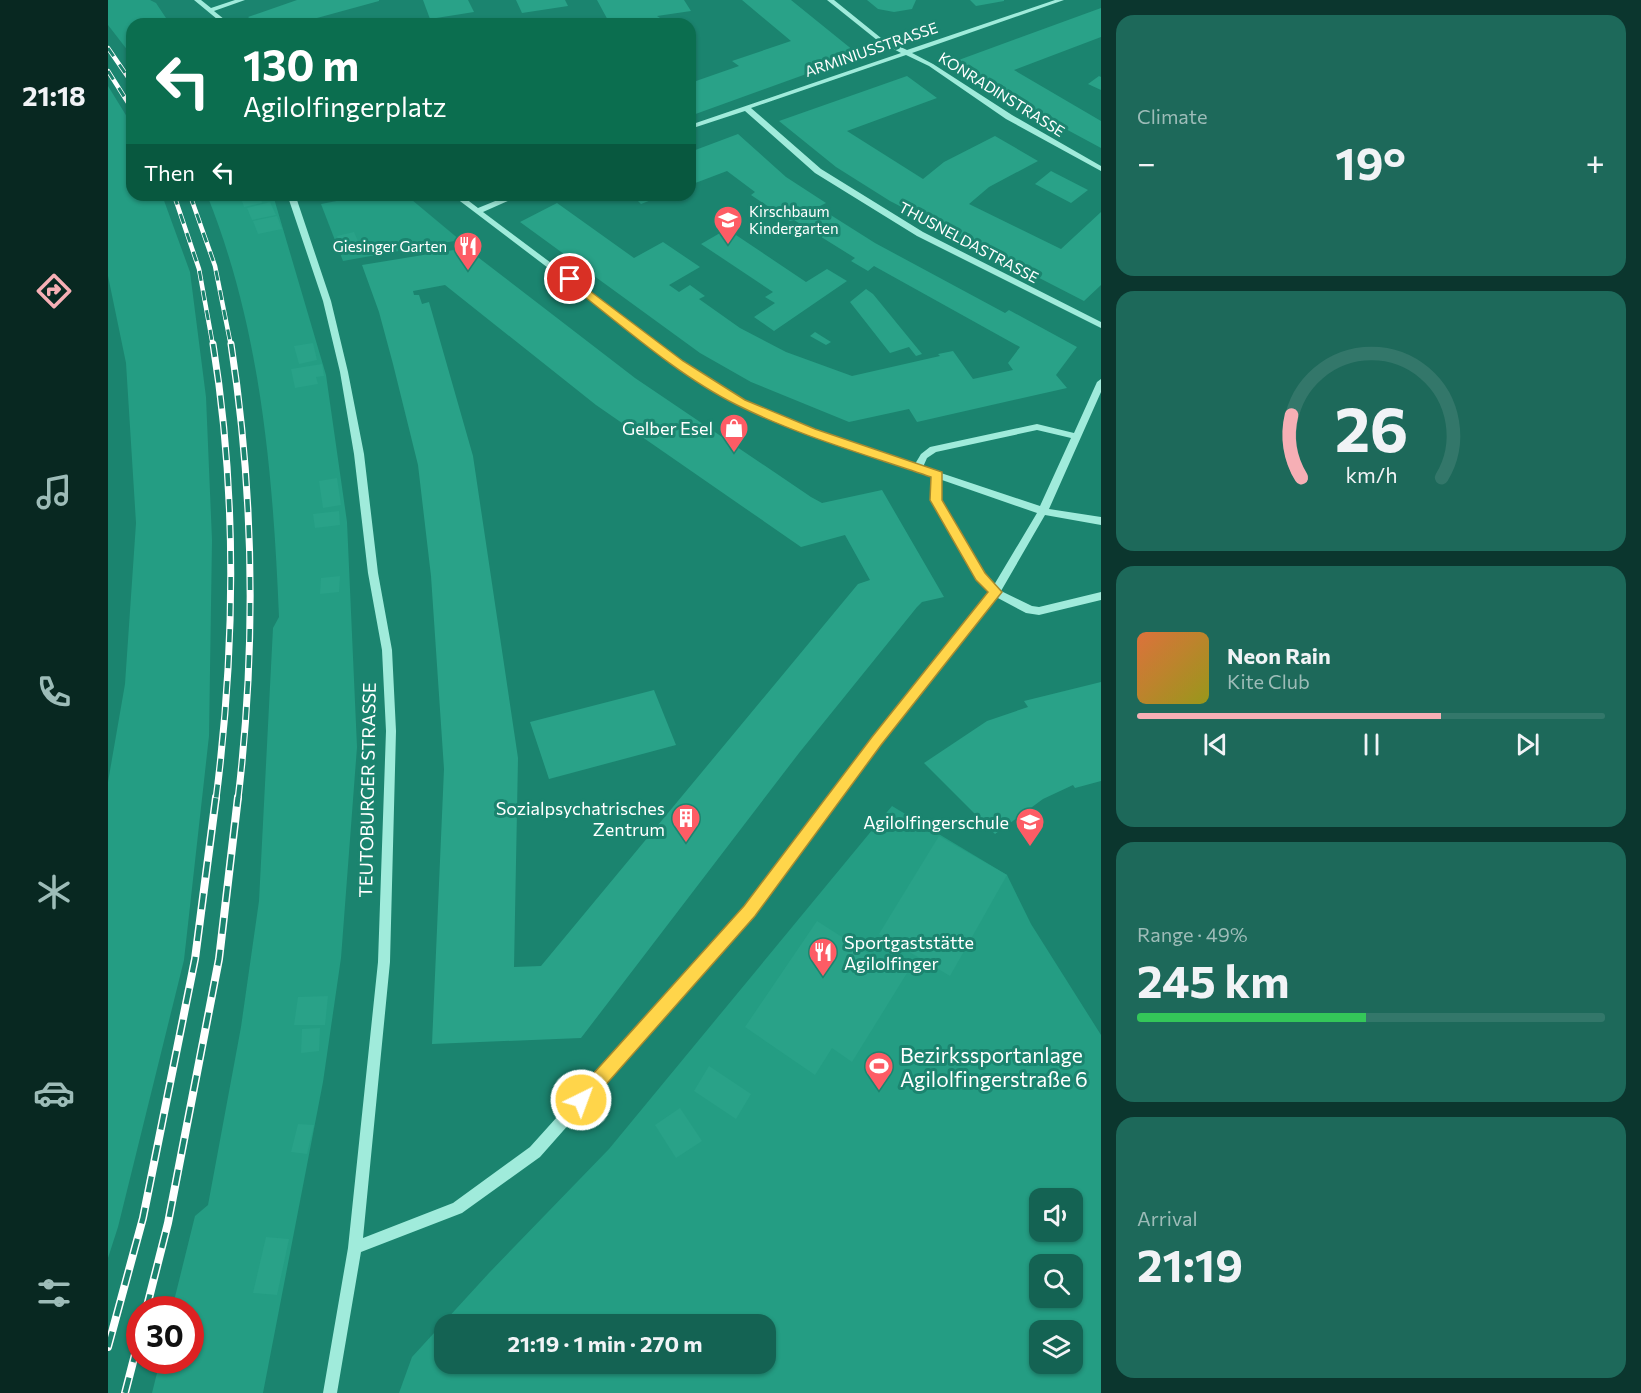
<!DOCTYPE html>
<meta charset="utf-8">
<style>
body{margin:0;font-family:Commissioner,sans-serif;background:#1d695a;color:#f1f3f6;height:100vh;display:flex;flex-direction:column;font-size:22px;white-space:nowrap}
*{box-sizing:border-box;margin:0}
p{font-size:20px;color:#9dbcb8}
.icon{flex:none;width:33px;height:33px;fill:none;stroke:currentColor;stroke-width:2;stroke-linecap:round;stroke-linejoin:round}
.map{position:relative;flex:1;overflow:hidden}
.side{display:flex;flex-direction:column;gap:15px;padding:15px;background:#0b362e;width:540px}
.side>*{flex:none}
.banner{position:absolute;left:18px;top:18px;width:570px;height:183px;border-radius:18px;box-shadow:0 2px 4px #0004;background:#0b6e4f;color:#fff;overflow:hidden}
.tools{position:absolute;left:921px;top:1188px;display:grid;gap:12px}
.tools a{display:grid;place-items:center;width:54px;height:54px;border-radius:12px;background:#146353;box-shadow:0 2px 4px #0004;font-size:30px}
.speed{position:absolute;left:18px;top:1296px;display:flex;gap:12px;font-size:30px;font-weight:700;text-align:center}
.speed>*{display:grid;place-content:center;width:78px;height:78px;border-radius:50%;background:#146353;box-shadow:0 2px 4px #0004;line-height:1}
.speed .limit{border:9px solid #d22;background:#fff;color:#111}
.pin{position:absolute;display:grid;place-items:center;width:51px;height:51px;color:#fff;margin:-26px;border:3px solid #fff;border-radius:50%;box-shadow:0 2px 6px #0007}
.me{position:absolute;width:66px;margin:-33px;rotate:42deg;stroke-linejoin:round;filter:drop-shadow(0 0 4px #0008)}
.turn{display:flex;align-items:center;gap:21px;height:126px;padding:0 18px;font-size:27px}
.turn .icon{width:78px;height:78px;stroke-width:2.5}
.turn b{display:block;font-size:42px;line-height:51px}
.then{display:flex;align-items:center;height:57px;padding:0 18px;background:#0003;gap:12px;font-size:22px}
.big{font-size:45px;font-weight:700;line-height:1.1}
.side .tile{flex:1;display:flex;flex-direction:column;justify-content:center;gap:9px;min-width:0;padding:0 21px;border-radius:18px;background:#1d695a}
.side .dial{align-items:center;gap:0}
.dial svg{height:156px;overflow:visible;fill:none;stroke:#33776a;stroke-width:7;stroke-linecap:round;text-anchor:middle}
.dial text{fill:#f1f3f6;stroke:none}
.song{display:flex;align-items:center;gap:18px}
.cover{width:72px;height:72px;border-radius:9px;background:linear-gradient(135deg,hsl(20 70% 55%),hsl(60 70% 35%))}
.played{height:6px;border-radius:3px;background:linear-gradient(90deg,#f6afb5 65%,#33776a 65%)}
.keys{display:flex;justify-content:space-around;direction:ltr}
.heat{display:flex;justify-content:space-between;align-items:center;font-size:33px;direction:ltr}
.charge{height:9px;border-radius:4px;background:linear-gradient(90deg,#34c759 49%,#33776a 0)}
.trip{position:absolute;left:326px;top:1314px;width:342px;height:60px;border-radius:18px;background:#146353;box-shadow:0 2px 4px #0004;font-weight:700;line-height:60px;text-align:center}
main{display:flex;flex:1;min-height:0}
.tabs{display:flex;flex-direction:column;width:108px;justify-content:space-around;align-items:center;background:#082821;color:#9dbcb8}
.tabs .icon{width:42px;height:42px}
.tabs .current{color:#f6afb5}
.tabs b{font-size:27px;color:#f1f3f6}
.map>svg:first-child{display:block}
</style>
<main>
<nav class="tabs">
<b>21:18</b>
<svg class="icon current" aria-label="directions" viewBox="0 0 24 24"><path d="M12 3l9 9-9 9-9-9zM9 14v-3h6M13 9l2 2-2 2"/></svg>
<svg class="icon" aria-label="music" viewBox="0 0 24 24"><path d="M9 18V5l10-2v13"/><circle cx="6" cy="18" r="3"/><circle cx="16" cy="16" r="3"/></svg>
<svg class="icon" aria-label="phone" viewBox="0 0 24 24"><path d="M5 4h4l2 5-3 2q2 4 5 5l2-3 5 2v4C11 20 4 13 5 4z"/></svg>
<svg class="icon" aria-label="climate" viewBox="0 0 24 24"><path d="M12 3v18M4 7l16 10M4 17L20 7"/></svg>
<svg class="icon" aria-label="car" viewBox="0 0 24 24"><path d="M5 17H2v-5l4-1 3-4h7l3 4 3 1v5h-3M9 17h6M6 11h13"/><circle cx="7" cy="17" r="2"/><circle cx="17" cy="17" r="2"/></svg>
<svg class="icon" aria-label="filters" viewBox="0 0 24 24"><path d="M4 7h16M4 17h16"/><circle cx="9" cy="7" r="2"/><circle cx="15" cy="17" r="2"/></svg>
</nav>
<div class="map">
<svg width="993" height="1393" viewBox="0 0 993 1393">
<rect width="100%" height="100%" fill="#1b846f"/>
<g fill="#249d83" fill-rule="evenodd">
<polygon points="0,0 42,0 48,3 62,24 24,24 24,56 0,25"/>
<polygon points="0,86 24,125 24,195 54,195 82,272 98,397 104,540 101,736 76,960 10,1227 0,1258 0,782 17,684 28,523 18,363 0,276"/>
<path d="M99,195h66l53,180 21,147 10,225 -16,211 -18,124 -60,311h-111l8,-32 30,-1v-50l-18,-1 23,-93 13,-11 33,-178 18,-126 14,-273 6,-11c-6,-143 -18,-288 -72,-422z"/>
<polygon points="260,195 298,195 352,240 235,261 213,204"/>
<path d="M784,806l115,69 24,49 70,111v358h-702l13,-36 77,-84 120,-124zM932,1198h32v34h-32zM932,1264h32v34h-32zM336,1324h321v40h-321zM932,1330h32v34h-32z"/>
</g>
<g fill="#29a288" fill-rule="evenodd">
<polygon points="189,0 271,0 271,1 198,21 202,24 149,24 140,17"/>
<polygon points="315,0 360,0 366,12 322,19"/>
<polygon points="408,0 457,0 460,6 414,13"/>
<polygon points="489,0 576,0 583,11 549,16 561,24 502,24"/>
<polygon points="634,0 683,0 751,55 582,116 582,76 588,81 631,66 624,61 683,41"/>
<polygon points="759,0 808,0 804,9 786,12 770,9"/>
<polygon points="862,0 896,0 896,1 868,6"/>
<polygon points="993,8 993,37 906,70 993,121 993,148 915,106 848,61"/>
<polygon points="799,76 829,98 739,131 815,179 836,162 887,136 930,161 881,187 861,204 953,249 993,212 993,285 976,301 782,201 728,167 671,121"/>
<polygon points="991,76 993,77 993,90 980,84"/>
<polygon points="630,134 678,177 718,203 710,207 767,243 897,313 901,310 969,347 948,375 959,388 809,422 801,409 741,422 643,382 592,353 412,222 449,203 526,258 555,242 592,267 561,285 571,292 582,285 597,296 591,299 632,328 678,352 744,376 832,356 830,354 845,351 865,379 905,370 900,363 912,347 766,266 760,271 743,261 747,258 686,220 682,221 643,195 647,192 619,171 582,185 582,152"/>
<polygon points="943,171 980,190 963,203 927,184"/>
<polygon points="132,195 152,195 154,203 136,207"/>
<polygon points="524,195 556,195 533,204"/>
<polygon points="162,202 168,215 144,220 139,208"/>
<polygon points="169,216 174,229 150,234 145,221"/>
<polygon points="619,229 698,282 719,269 739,281 666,331 646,317 667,303 657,297 665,292 593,244"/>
<polygon points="246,232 252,246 234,250 229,236"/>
<path d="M358,248l169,130 176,119 11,6 60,-13 62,107 -22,5 -5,5 -118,146 -218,285 -149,6 12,-275 -13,-193 -13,-111 -25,-101 -14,-52 -17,-47zM337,285l151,120 205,142 44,-12 25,45 -12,4 -317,382 -27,1 4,-209 -45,-302 -44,-154 -7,2 -3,-9h-5l-1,-4z"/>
<polygon points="758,289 765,294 814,354 808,356 801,347 782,353 742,302"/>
<polygon points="707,332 723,342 718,345 702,336"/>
<polygon points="205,343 209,360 191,364 186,346"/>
<polygon points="214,364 216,376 208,377 210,384 187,388 183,369"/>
<polygon points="229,478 233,505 215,508 211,481"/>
<polygon points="231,511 232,525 207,528 205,514"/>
<polygon points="232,576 231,592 212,594 213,578"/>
<polygon points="993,682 993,781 967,788 965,785 935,799 887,834 816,763 879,721 920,707 916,701"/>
<polygon points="546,690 568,745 441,779 422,722"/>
<polygon points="831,836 899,875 842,976 771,934"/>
<polygon points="709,921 776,964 779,960 799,973 744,1062 724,1048 707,1075 637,1027"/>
<polygon points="220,996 217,1025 186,1025 190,997"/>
<polygon points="212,1028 211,1051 193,1053 194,1029"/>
<polygon points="601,1066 643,1094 628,1119 586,1091"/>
<polygon points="572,1108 594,1141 568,1158 547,1125"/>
<polygon points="190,1124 206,1125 199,1154 183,1152"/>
<polygon points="158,1237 181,1239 169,1295 145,1293"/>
</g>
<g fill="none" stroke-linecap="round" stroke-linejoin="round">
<g fill="#a0ebdb" fill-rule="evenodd">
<polygon points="86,0 93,0 103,8 127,0 137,0 106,11 122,24 115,24"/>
<polygon points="719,0 726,0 773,38 799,50 947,0 956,0 804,53 825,64 904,115 993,166 993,171 898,119 821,66 798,55 643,108 713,169 815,232 993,322 993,328 809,236 707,173 637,111 582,129 582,125 793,53 769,40"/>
<path d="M183,195h8l-2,5 34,101 17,71 16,82 14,119 14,77 4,81 -6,231 -27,276 90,-35 77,-56 216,-240 126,-169 117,-146 -12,-12 -46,-80 2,-23 -125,-43 -70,-30 -62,-39 -224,-170h9l17,13 32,-13h11l-38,17 199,149 62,39 70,30 101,34 6,-10 9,-7 107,-23 37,9 23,-51 4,-3v13l-52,117 52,8v8l-56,-10 -44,76 31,15 7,1 62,-15v8l-62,15 -13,-2 -30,-16 -116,147 -126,171 -214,242 -78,56 -101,39 -24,141h-14l25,-145 30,-286 8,-231 -4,-81 -14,-77 -14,-119 -14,-82 -17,-71 -34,-101zM929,430l34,8 -31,68 -117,-39 4,-9 9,-6zM834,480l95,33 -43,72 -11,-11 -42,-74z"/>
</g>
<g stroke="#fff" stroke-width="4.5">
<g id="rail-far2">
<polyline points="0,48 24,83"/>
<polyline points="0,71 24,109"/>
<polyline points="66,195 91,269 105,346"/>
<polyline points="82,195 107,266 123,346"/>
</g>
</g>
<g stroke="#fff" stroke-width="7">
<g id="rail-far1">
<path d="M105,344c24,149 22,305 3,455"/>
<path d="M123,344c23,150 25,304 7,455"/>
</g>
</g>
<g stroke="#fff" stroke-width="8">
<g id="rail">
<polyline points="38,1310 60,1223 111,959 130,797"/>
<polyline points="0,1347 35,1218 87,959 108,797"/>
<polyline points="17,1393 32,1335"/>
</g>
</g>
<use href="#rail-far2" stroke="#1b846f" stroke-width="3" stroke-dasharray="10" stroke-linecap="butt"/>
<use href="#rail-far1" stroke="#1b846f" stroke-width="4.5" stroke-dasharray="13" stroke-linecap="butt"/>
<use href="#rail" stroke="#1b846f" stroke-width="5" stroke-dasharray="16" stroke-linecap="butt"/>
</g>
<path fill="#ffd54a" stroke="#a68a30" stroke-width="1.5" d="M462,276l113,85 62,39 70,29 127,43v28l43,73 17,19 -121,153 -126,171 -168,190 -6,3 -6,-3 -3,-6 3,-6 169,-188 128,-169 116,-145 -12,-12 -46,-80 1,-23c-64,-22 -132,-41 -194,-72 -59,-29 -118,-82 -171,-123l-1,-3z"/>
<defs>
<g id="school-pin" transform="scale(1.5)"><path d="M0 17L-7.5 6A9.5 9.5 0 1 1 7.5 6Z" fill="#fd5c65" stroke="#1b846f"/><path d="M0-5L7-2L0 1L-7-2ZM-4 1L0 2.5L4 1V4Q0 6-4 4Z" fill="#fff"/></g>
<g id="restaurant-pin" transform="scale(1.5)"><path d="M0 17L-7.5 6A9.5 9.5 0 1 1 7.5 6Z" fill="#fd5c65" stroke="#1b846f"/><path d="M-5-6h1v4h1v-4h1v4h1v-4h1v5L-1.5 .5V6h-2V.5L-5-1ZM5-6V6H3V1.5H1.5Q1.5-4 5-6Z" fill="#fff"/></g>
<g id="shop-pin" transform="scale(1.5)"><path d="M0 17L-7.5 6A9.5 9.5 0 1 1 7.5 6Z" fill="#fd5c65" stroke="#1b846f"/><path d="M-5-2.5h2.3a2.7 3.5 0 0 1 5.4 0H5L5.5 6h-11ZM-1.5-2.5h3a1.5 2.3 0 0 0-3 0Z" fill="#fff"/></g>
<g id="building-pin" transform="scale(1.5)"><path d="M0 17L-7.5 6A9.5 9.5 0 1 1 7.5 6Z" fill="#fd5c65" stroke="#1b846f"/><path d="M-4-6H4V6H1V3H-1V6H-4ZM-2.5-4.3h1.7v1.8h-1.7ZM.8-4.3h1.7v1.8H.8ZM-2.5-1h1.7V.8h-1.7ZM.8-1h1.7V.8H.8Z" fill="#fff"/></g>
<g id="stadium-pin" transform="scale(1.5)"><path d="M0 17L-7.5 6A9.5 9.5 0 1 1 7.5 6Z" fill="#fd5c65" stroke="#1b846f"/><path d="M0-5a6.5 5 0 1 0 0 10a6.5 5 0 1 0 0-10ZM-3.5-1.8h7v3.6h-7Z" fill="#fff"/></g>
</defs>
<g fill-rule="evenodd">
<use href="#school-pin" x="620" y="220"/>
<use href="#restaurant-pin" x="360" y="246"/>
<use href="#shop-pin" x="626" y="428"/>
<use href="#building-pin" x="578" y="818"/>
<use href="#school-pin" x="922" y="822"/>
<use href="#restaurant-pin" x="715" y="952"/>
<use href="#stadium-pin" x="771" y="1066"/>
</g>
<g text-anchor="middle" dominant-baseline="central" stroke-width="6" stroke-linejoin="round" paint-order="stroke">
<g font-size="15" fill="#fff" stroke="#1b846f">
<text transform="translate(763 49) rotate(-19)">ARMINIUSSTRASSE</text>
<text transform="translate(894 94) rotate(32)">KONRADINSTRASSE</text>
<text transform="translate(861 242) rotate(28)">THUSNELDASTRASSE</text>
</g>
<g font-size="15" fill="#fff" stroke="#1b846f" text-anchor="start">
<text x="641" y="211">Kirschbaum<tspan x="641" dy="17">Kindergarten</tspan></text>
<text x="339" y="246" text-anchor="end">Giesinger Garten</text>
</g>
<g font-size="18" fill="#fff" stroke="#1b846f" text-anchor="end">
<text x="605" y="428">Gelber Esel</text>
<text x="557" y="808">Sozialpsychatrisches<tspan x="557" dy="21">Zentrum</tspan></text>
<text x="901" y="822">Agilolfingerschule</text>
<text x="736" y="942" text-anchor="start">Sportgaststätte<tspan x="736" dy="21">Agilolfinger</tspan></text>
</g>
<g font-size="18" fill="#fff" stroke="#1b846f">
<text transform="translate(259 790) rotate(-89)">TEUTOBURGER STRASSE</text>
</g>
<g font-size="21" fill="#fff" stroke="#1b846f" text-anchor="start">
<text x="792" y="1054">Bezirkssportanlage<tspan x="792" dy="24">Agilolfingerstraße 6</tspan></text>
</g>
</g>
</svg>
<div class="tools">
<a><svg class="icon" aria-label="sound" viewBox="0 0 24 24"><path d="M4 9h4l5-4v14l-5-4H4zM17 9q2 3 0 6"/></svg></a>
<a><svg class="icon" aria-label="search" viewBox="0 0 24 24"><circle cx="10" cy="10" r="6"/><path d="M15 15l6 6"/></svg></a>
<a><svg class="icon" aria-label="layers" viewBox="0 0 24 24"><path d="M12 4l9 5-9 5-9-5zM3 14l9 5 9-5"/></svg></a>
</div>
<div class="speed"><div class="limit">30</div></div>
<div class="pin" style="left:462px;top:279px;background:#d93025"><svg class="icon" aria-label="arrive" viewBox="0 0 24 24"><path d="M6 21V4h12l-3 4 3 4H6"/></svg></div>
<svg class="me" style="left:473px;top:1100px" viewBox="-20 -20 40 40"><circle r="17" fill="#ffd54a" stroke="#fff" stroke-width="3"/><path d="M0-11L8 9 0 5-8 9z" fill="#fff"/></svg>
<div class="trip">21:19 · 1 min · 270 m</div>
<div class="banner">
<div class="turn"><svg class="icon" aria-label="left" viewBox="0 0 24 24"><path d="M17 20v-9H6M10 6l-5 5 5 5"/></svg><div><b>130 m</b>Agilolfingerplatz</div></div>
<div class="then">Then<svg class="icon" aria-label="left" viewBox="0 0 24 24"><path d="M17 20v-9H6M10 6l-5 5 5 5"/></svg></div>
</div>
</div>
<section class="side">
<div class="tile"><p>Climate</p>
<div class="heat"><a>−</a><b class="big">19°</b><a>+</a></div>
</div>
<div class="tile dial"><svg viewBox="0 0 100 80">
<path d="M14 69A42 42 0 1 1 86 69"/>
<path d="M14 69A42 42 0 0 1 9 37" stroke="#f6afb5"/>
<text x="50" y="56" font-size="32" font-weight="700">26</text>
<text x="50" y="72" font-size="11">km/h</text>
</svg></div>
<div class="tile">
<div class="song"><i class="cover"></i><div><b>Neon Rain</b><p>Kite Club</p></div></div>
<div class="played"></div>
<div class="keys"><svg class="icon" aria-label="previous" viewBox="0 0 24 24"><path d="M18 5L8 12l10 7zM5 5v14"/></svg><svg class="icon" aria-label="pause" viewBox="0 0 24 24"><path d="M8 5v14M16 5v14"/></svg><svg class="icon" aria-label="next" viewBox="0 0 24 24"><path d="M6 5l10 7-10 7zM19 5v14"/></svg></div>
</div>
<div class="tile"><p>Range · 49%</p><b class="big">245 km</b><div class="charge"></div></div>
<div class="tile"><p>Arrival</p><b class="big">21:19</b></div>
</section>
</main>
